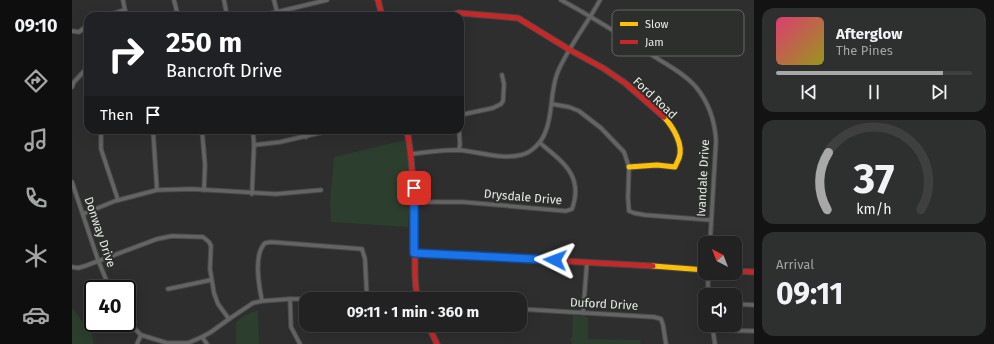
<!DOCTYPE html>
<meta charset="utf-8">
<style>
body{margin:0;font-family:"Fira Sans",sans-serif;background:#2e2f2f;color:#f1f3f6;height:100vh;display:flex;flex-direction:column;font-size:15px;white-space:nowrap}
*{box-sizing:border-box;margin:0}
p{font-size:13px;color:#a2a4a5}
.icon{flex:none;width:22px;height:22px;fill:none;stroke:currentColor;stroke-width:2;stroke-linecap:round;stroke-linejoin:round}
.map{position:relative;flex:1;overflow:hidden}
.side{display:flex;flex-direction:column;gap:8px;padding:8px;background:#131313;width:240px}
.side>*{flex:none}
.top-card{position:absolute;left:12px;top:12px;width:380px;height:122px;border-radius:12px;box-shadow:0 4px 16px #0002,0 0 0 1px #3f3f40;background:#202124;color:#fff;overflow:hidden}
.needle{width:26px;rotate:318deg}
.tools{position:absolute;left:626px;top:236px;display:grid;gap:8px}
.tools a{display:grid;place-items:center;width:44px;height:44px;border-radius:8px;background:#222;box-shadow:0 4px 16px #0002,0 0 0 1px #3f3f40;font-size:20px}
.speed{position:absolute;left:12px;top:280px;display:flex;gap:8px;font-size:20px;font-weight:700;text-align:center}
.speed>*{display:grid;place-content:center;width:52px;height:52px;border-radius:50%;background:#222;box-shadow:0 4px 16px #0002,0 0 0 1px #3f3f40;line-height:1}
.speed .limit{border:2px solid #111;border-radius:6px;background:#fff;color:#111}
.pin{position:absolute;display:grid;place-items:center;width:34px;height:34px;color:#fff;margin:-17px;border-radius:8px;box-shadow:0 2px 6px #0006}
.me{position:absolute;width:44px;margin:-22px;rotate:273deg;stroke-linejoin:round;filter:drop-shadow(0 0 3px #0008)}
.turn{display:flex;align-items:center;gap:14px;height:84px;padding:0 16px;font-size:18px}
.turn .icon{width:52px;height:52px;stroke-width:2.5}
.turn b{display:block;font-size:28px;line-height:34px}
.then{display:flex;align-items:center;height:38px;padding:0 16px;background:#0003;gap:8px;font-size:15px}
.big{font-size:30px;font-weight:700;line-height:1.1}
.side .widget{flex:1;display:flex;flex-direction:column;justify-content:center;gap:6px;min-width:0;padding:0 14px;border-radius:12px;background:#2e2f2f}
.side .dial{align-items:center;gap:0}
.dial svg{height:104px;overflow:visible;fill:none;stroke:#3f3f40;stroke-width:7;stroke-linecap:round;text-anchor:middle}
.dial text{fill:#f1f3f6;stroke:none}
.song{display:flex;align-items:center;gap:12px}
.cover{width:48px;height:48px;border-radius:6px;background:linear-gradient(135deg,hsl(340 70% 55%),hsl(60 70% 35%))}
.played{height:4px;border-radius:2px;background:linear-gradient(90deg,#a7a8a7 85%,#3f3f40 85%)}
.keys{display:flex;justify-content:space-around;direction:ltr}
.trip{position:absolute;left:227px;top:292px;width:228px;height:40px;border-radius:12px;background:#222;box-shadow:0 4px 16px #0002,0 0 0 1px #3f3f40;font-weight:700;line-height:40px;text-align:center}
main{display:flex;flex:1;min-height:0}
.tab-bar{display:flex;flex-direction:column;width:72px;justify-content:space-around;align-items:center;background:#0e0e0e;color:#a2a4a5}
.tab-bar .icon{width:28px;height:28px}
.tab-bar .selected{color:#a7a8a7}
.tab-bar b{font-size:18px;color:#f1f3f6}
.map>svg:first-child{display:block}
</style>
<main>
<nav class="tab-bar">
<b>09:10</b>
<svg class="icon selected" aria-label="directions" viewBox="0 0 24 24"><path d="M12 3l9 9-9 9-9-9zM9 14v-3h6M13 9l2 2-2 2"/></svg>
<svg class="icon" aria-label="music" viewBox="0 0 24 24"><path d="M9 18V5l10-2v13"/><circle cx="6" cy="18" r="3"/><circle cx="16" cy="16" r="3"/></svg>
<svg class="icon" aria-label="phone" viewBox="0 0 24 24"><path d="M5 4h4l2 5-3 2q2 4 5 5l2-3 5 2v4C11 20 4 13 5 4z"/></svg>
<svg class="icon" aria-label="climate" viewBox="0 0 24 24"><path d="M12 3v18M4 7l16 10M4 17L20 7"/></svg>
<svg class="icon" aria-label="car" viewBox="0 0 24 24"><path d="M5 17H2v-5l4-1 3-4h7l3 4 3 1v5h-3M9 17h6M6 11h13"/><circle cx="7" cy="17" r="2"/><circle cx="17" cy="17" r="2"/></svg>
</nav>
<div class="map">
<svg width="682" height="344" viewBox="0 0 682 344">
<rect width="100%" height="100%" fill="#2d2e2d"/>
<g fill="#2c3e2e">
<polygon points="333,140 339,181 336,227 259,222 258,201 262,157"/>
<polygon points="0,308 20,334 22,344 0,344"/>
<polygon points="186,310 187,344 164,344 164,322 173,315"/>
<polygon points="501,315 516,317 516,339 568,340 569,344 500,344 498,338 500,338"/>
</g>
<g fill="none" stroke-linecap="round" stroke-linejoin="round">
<g stroke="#484948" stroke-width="5.5">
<g id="street">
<polyline points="51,0 54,16"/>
<polyline points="102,0 106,16"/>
<polyline points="152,0 155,16"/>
<polyline points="202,0 205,12"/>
<path d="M489,0c32,17 63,37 94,57 14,9 30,17 41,30 13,16 19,34 20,54l-6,102"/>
<polyline points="33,16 53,10"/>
<polyline points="188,16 255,0"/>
<polyline points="0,31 7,32 16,25"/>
<polyline points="0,87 2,82 16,67"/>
<polyline points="480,104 497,107 507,111 529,128 552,152 557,167 556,198 557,211 562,213 573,215 639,220"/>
<polyline points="388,115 421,108 429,104 431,101 432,84 430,75"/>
<polyline points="29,130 29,149 46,200"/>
<polyline points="81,130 85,190"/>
<polyline points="130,130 133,165 132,190"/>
<polyline points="233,130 234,137"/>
<polyline points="182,145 208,142 260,130"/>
<polyline points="387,150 388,144 387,130"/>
<path d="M340,154c15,-2 30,-4 45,-4 21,1 43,10 64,5 10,-2 20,-12 24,-22 8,-18 5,-40 12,-59 9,-24 31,-51 43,-74"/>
<polyline points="0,182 26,260 38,289"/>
<polyline points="180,194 182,145 181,130"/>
<path d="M343,202h48l103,9 6,-2c12,-33 -9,-47 -32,-66"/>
<polyline points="11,214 43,201 85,190 120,189 204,194 249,190"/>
<polyline points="0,267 6,268 13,266 85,239 100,236 131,237 137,242 139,246 138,269 142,293 146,304 157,319"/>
<polyline points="96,289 139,280"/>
<polyline points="636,295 636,273"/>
<polyline points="218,299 219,327 228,344"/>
<path d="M190,301c-3,-15 -9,-46 3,-58l6,-1 91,7 3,10 2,40"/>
<polyline points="663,304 682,305"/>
<polyline points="448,309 582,317 589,319 591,325 594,344"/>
<polyline points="511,313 515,262"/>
<polyline points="55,321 69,335 95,343 116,343 130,337 139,332 157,319 181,303 190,301 218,299 321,299 345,296"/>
<polyline points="640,325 643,344"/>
<polyline points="640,330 682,331"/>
<polyline points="130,337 135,344"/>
<polyline points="65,344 69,335"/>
</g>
</g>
<g stroke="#484948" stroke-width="7">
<g id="slow">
<path d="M557,167l28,-2 18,2c1,-3 3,-6 4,-9 5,-13 -6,-31 -15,-41"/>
<polyline points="581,266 633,270"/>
</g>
</g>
<g stroke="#484948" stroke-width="7">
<g id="jam">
<polyline points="306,0 310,16"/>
<polyline points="376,16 387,13 446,18 498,50 531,68 553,83 592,117"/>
<path d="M335,130c8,42 6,84 8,126 0,15 -1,29 3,43"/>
<polyline points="342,253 581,266"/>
<polyline points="663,271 682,272"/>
<polyline points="356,325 365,344"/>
</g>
</g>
<use href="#street" stroke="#636463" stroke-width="3.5"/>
<use href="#slow" stroke="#ffc107" stroke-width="5"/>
<use href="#jam" stroke="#c62828" stroke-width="5"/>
</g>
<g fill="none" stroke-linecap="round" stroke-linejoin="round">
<g stroke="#114b97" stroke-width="10">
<polyline id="route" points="342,188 342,253 483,260"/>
</g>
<use href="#route" stroke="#1a73e8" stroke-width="7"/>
</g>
<g text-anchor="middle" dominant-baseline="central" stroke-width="4" stroke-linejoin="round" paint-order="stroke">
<g font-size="12" fill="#e8eae8" stroke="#2c2f2c">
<text transform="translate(583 98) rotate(43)">Ford Road</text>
<text transform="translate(631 178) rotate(-87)">Ivandale Drive</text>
<text transform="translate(451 197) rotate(5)">Drysdale Drive</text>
<text transform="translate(28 232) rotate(71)">Donway Drive</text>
<text transform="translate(532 304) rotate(3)">Duford Drive</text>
</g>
</g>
<rect x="540" y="10" width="132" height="46" rx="6" fill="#2c2f2c" stroke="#646764" stroke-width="1"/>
<rect x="548" y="22" width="18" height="4" fill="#ffc107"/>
<rect x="548" y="40" width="18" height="4" fill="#c62828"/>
<g font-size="11" fill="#e8eae8">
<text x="573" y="28">Slow</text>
<text x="573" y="46">Jam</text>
</g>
</svg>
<div class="tools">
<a><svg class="needle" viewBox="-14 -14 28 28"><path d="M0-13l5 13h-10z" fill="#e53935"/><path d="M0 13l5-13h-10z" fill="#a2a4a5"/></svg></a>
<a><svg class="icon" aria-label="sound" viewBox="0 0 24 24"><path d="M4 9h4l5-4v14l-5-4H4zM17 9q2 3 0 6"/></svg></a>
</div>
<div class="speed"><div class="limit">40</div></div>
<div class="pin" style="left:342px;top:188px;background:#d93025"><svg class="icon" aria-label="arrive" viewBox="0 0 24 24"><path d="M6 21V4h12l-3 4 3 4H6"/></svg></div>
<svg class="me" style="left:483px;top:260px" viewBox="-20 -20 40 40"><path d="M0-17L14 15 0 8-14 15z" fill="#1a73e8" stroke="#fff" stroke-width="4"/></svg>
<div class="trip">09:11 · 1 min · 360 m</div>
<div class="top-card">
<div class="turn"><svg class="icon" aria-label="right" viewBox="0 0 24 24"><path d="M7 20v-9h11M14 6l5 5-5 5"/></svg><div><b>250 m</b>Bancroft Drive</div></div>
<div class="then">Then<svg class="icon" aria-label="arrive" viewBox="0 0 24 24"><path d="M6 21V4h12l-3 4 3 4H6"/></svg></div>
</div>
</div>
<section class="side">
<div class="widget">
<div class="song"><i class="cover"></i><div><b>Afterglow</b><p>The Pines</p></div></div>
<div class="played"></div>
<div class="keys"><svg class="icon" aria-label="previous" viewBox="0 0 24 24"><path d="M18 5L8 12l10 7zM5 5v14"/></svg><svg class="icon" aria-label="pause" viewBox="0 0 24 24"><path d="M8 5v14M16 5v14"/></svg><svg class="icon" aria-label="next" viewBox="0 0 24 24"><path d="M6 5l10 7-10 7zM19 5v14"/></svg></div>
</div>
<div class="widget dial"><svg viewBox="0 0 100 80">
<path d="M14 69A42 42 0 1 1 86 69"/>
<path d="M14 69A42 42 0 0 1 15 25" stroke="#a7a8a7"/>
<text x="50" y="56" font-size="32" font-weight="700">37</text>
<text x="50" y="72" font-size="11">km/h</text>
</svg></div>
<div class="widget"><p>Arrival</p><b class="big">09:11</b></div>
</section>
</main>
